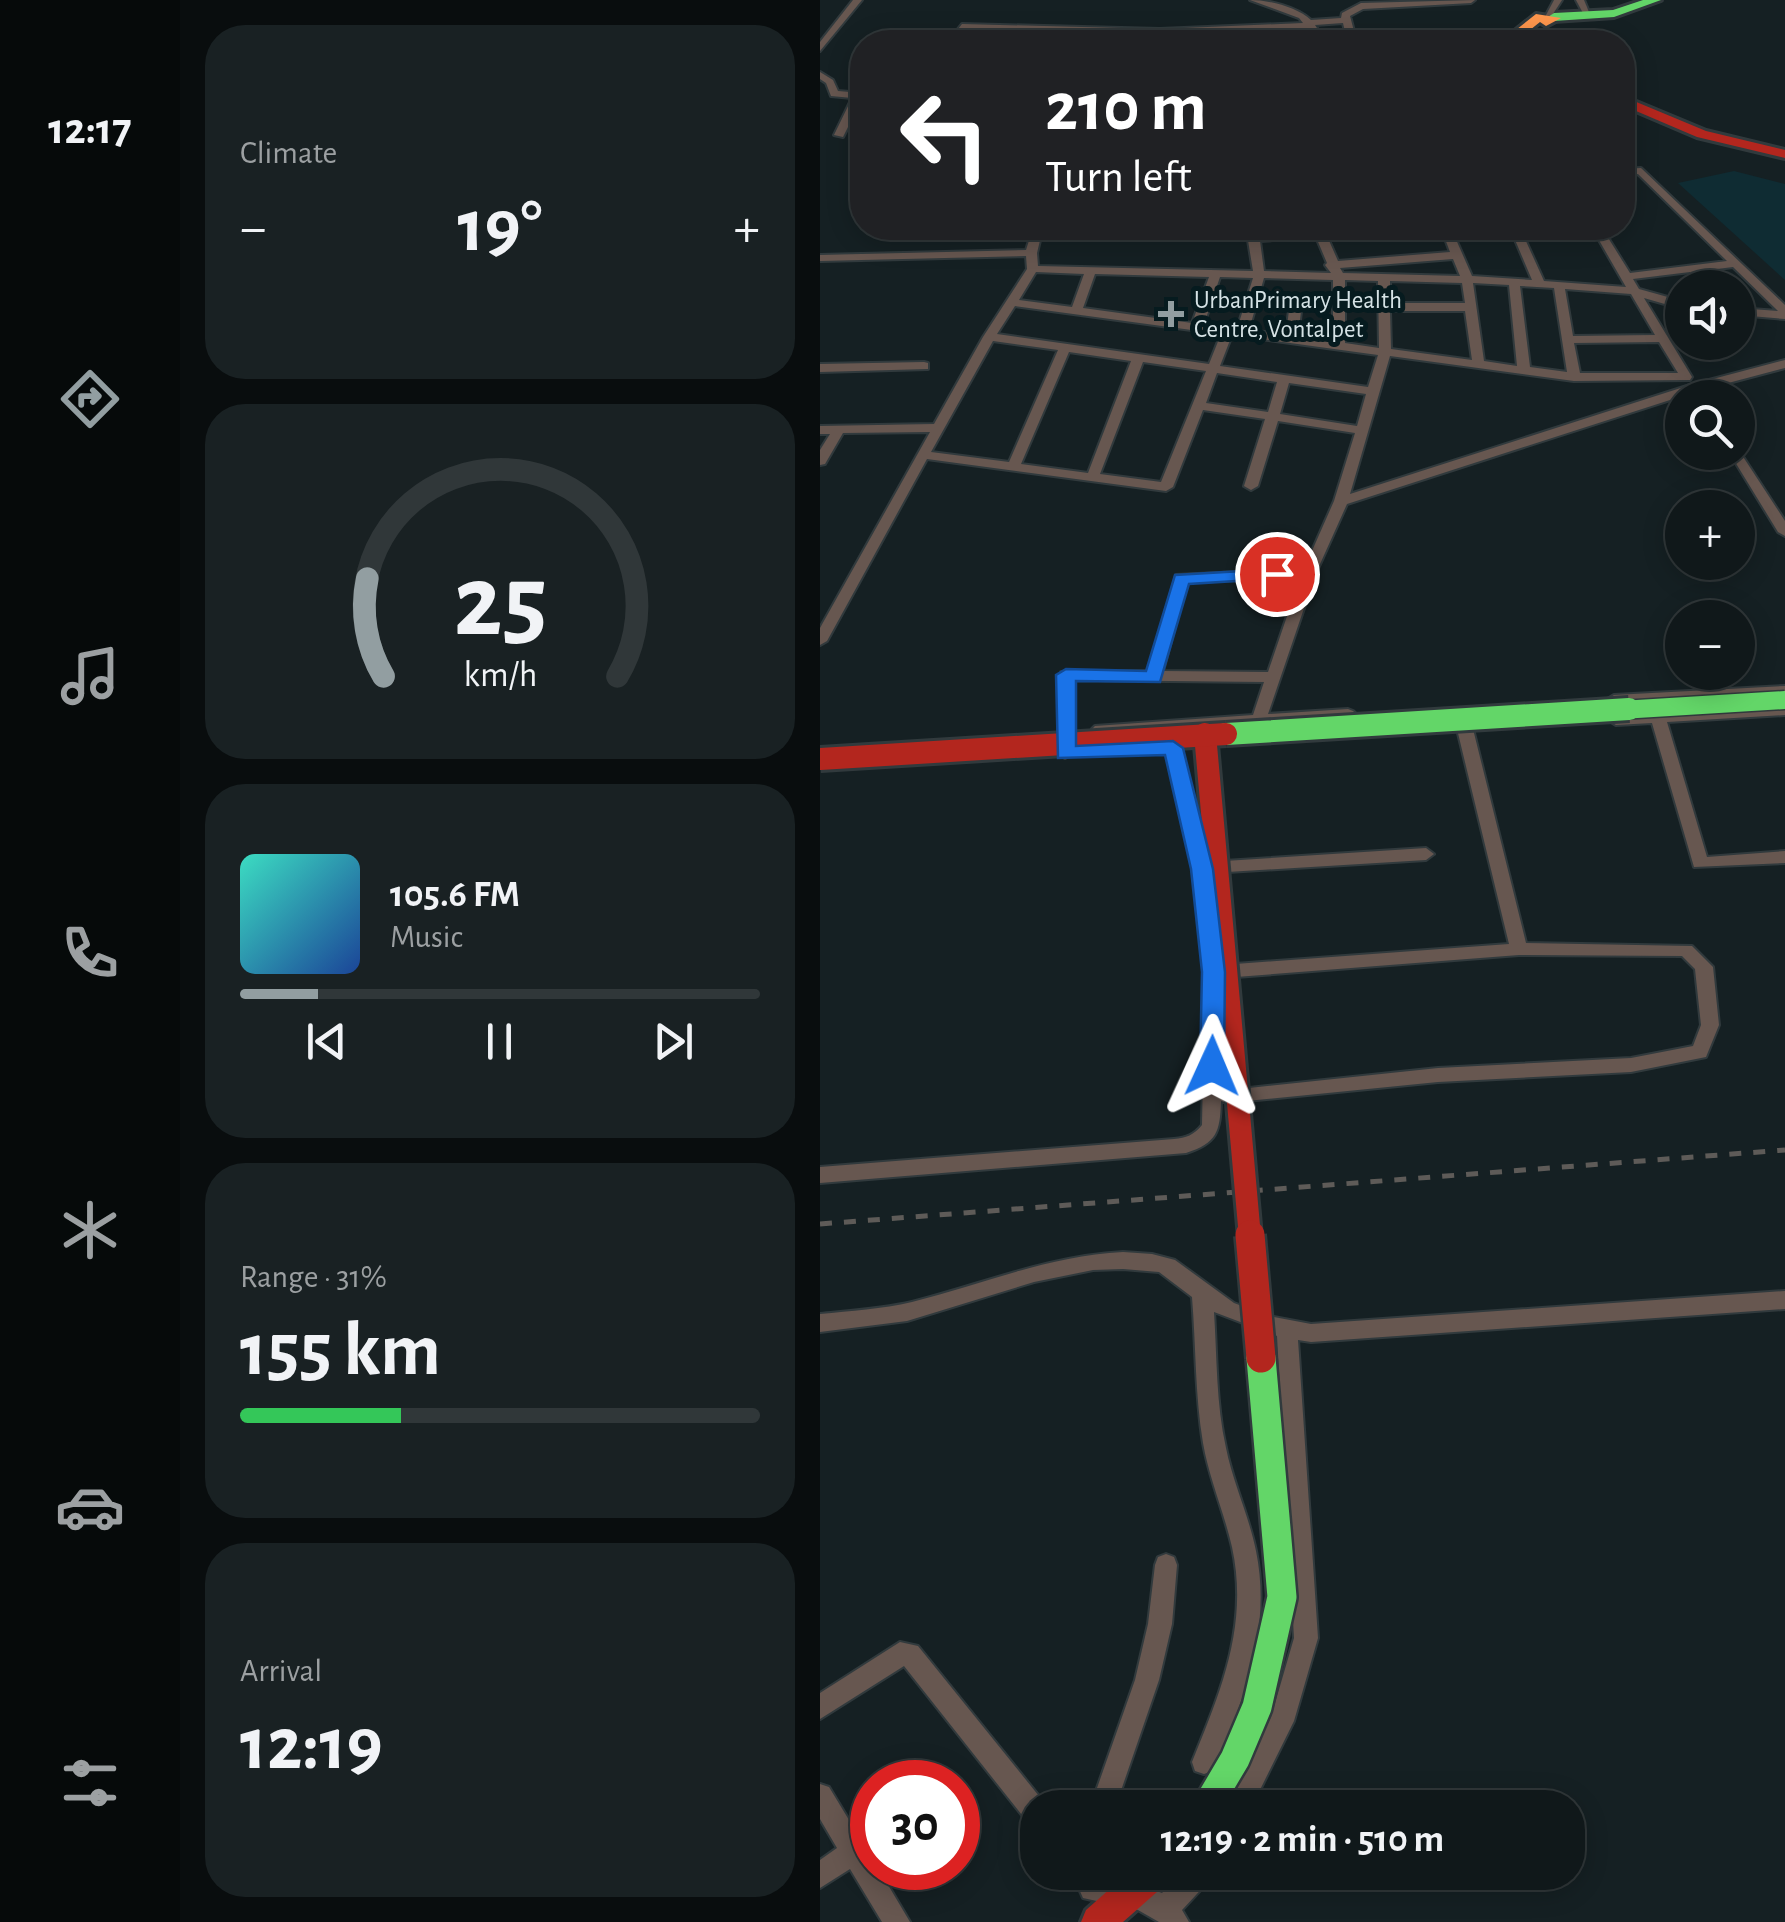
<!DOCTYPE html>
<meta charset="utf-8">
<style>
body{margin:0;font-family:"Alegreya Sans",sans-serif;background:#192123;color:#f1f3f6;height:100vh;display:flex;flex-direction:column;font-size:38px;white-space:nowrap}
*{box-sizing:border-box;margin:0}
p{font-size:32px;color:#9ca0a2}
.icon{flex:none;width:55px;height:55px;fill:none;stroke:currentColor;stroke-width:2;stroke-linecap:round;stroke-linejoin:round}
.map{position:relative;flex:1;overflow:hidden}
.details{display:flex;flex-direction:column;gap:25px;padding:25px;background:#090d0e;width:640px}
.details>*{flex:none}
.banner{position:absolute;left:30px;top:30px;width:785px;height:210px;border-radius:40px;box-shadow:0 5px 25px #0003,0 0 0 2px #303739;background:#202124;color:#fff;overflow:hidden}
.buttons{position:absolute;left:845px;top:270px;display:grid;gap:20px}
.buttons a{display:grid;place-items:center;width:90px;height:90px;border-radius:50%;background:#10181a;box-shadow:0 5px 25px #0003,0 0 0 2px #303739;font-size:50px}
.speed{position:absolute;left:30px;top:1760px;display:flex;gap:20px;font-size:50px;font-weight:700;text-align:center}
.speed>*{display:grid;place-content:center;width:130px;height:130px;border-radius:50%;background:#10181a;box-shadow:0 5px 25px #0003,0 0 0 2px #303739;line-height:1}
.speed .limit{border:15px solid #d22;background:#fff;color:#111}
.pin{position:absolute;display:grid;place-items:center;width:85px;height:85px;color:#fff;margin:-42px;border:5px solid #fff;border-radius:50%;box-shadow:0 2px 10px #0007}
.me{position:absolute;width:110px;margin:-55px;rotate:1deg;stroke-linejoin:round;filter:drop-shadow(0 0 8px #0008)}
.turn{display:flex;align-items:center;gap:35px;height:210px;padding:0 30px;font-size:45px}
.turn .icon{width:130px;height:130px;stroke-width:2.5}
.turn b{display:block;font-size:70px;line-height:85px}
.big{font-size:75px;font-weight:700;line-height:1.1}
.details .widget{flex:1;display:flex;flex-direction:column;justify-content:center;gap:15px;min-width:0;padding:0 35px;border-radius:40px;background:#192123}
.details .dial{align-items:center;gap:0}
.dial svg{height:260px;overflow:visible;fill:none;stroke:#303739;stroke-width:7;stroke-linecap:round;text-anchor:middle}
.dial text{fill:#f1f3f6;stroke:none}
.song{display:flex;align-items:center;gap:30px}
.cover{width:120px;height:120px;border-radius:15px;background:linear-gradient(135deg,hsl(170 70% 55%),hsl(220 70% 35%))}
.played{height:10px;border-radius:5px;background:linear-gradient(90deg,#929ea1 15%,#303739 15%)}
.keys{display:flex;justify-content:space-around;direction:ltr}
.heat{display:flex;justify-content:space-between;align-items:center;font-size:55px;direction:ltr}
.charge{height:15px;border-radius:8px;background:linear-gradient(90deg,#34c759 31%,#303739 0)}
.trip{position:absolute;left:200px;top:1790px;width:565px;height:100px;border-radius:40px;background:#10181a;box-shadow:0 5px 25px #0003,0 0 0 2px #303739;font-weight:700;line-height:100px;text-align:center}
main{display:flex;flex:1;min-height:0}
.dock{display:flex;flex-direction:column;width:180px;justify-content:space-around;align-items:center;background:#060a0a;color:#9ca0a2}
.dock .icon{width:70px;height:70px}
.dock .on{color:#929ea1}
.dock b{font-size:45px;color:#f1f3f6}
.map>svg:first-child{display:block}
</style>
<main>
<nav class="dock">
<b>12:17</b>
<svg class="icon on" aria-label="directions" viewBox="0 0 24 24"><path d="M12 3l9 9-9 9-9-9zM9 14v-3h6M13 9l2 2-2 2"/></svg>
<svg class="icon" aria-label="music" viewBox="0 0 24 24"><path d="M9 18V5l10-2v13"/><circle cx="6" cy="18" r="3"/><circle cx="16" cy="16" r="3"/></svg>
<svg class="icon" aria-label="phone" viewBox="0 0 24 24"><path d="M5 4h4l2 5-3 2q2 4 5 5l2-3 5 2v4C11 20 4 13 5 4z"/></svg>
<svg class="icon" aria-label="climate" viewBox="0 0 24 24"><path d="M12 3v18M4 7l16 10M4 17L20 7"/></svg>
<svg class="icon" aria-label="car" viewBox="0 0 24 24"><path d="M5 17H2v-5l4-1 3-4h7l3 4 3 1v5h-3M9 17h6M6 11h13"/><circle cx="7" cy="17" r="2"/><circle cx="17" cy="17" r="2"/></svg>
<svg class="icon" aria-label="filters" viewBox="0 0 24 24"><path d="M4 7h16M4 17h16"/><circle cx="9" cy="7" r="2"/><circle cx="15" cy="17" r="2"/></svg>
</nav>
<section class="details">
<div class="widget"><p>Climate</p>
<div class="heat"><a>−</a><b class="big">19°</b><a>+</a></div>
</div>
<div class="widget dial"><svg viewBox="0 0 100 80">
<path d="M14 69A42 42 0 1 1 86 69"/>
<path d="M14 69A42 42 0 0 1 9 39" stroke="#929ea1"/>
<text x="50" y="56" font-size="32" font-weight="700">25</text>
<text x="50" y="72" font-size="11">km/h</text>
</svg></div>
<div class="widget">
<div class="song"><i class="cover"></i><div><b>105.6 FM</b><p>Music</p></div></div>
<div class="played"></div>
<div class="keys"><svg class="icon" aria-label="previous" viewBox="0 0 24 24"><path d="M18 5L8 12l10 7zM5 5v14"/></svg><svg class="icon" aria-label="pause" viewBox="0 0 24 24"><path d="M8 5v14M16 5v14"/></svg><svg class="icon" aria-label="next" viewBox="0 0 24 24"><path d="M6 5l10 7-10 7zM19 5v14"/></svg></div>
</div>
<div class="widget"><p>Range · 31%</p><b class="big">155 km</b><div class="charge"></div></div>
<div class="widget"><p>Arrival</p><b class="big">12:19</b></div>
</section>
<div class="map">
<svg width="965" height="1922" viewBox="0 0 965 1922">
<rect width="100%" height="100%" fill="#152023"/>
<polygon fill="#0f2c33" points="914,171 965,184 965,280 858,183"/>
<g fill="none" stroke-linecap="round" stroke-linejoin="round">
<g stroke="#313a3d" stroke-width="4">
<g id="street">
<polygon points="33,0 42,0 0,51 0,42"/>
<path d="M430,0c19,0 47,7 61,20l30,-2 1,-5 19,-10 114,-3 -4,3 -108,6 -13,7 5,19 7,7h-9l-7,-6 -3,-13 -28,2 11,17h-8l-10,-14 -148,7 -195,-5 -8,12h-9l14,-18 198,5 143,-6 -4,-5z"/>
<polygon points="734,0 742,0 731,17 725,17"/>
<polygon points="756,0 764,0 771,17 765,17"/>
<polygon points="0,72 13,80 18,91 42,93 42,99 23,137 14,135 32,98 11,96 6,83 0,79"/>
<path d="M821,168l144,137v14l-47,-4v-7l40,3 -45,-44 -32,4 12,17h-11l-12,-16 -57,7 6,10 43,12v8l-38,-11 48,79 -2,3 -116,1 -184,-25 -40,138 340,-109 95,-25v8l-87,23 -351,113 -31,69 -48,141 80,-5 5,2 3,3 -3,3 -88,7 -8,6 -8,-5 -149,9 -5,-2 -3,-3 3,-3 158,-11 11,-33 -191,-2v73l-8,5 -8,-5 4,-81 87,-1 28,-96 128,-6 30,-68 21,-68 -77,-12 -20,65 -7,4 -7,-4 21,-67 -62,-9 -30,77 -7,4 -239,-32 -100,182 -7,4v-17l110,-196 -87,1 -18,31 -5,1v-15l10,-16h-10v-8l114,-2 49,-87 44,-68 -1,-13 -206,5v-6l206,-5 7,-22h10l-6,25 1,13 215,5 -7,-43h10l2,6 99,-6h45l-5,3 -70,5 11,25 112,-9 -9,-24h10l21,48 60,4 -22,-52h10l24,53 82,6 -34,-59h10l28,45 97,-12 -89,-87 -16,1v-6zM496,237l11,26 -2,2 6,8 -67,-2 -4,-30zM633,259l7,17 -117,-3 -3,-5zM216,272l48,2 -12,33 -53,-7zM275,274l114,3 -17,46 -109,-15zM400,277l33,1 -16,51 -33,-5zM444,278l69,2v16l-74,-1zM525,280l33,1 1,67 -34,-5zM570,281l72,2 3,20h-75zM653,283l36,2 8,81 -33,-5zM700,286l34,2 13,84 -37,-5zM745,289l66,5 24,41 -82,1zM437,302h33l-4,33 -37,-5zM482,303h31v39l-35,-5zM195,306l206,28 -12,30 -212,-30zM570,311h75l7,49 -81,-11zM412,335l146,20 -10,32 -148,-21zM173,341l65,9 -49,112 -78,-10zM839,342l19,31h-98l-6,-30zM249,352l62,9 -43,112 -67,-9zM323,362l63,9 -45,111 -61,-8zM397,373l60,9 -9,30 -62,-9zM469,383l77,11 -9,32 -77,-12zM480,578l-32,94 -105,-1 24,-89z"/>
<polygon points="104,362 108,363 108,369 0,372 0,364"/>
<polygon points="918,449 965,521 965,536 958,532 909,452 918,452"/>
<polygon points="965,686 965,696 794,705 786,700 794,695"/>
<polygon points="965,705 965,715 847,722 887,857 965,851 965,863 874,867 832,723 796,725 788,720 796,715"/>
<path d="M645,724l8,5 53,214 166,3 21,21 6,58 -13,32 -75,15 -193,10 -211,21 -6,-2c-1,31 -4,42 -35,52l-366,30v-16l354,-28c12,-1 20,-4 28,-14l3,-153 -11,-103 -29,-121 2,-4h12l2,4 28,114 217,-14 8,6 -8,6 -215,13 11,92 287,-21 -52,-215zM699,955l163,1 13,13 6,56 -8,21 -62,12 -193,10 -217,23 2,-113z"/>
<path d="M303,1252l29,2 23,6 59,43 35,13 42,8 474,-33v18l-474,33 -13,-2 20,298 -24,83 -43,87h-26l46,-91 23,-79 -17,-302 -63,-24c3,45 2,92 12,136 7,35 23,68 30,103 16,78 -12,149 -43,220l-9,3 -9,-3 -3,-9c29,-71 57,-137 40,-215 -8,-35 -23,-69 -29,-104 -8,-48 -7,-97 -11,-146l-33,-25 -36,-3 -30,1 -59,12 -127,39 -87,11v-18c31,-3 62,-5 92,-12 71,-18 136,-46 211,-50z"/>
<polygon points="346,1554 354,1557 357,1565 352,1624 339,1680 295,1808 270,1808 315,1680 328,1624 335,1565 338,1557"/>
<polygon points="80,1642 98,1646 227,1806 218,1808 218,1827 209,1824 84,1666 0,1719 0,1693"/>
<polygon points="0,1784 9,1787 52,1858 52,1868 58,1868 90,1922 62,1922 30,1869 0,1888 0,1860 17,1848 0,1819"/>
<polygon points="260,1872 286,1872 285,1878 318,1884 342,1893 362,1872 393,1872 389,1881 362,1910 369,1922 339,1922 318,1910 263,1898 259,1889"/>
</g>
</g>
<g stroke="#313a3d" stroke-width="6">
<polygon id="fast" points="823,0 841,0 794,17 734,21 728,17 734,13 793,10"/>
</g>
<g stroke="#313a3d" stroke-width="6">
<polygon id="slow" points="716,14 741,18 726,26 720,22 695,42 687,42 687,37"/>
</g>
<g stroke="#313a3d" stroke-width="6">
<g id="jam">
<polygon points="802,96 886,131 965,150 965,158 877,137 802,105"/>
<polygon points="309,1872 350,1872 346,1884 303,1922 261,1922 266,1910"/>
</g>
</g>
<use href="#street" fill="#675750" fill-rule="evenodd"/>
<use href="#fast" fill="#63d668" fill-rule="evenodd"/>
<use href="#slow" fill="#ff974d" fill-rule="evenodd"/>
<use href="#jam" fill="#b3261e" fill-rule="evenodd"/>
<polyline stroke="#5e5b58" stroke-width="5" stroke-dasharray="12 12" stroke-linecap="butt" points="0,1224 965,1150"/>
<g stroke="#313a3d" stroke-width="21" stroke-linecap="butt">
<polyline id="fast-bridge-far2" points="768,712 965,700"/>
</g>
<g stroke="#313a3d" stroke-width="28" stroke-linecap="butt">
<polyline id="fast-bridge-far1" points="406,734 809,709"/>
</g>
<g stroke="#313a3d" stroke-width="34" stroke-linecap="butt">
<polyline id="fast-bridge" points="386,1808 415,1759 437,1707 462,1597 441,1358"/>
</g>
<g stroke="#313a3d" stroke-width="28" stroke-linecap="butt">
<g id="jam-bridge-far1">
<polyline points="385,734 430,1237"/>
<polyline points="0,759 406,734"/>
</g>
</g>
<g stroke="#313a3d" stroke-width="34" stroke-linecap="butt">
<polyline id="jam-bridge" points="430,1235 441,1358"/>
</g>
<use href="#fast-bridge-far2" stroke="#63d668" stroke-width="18"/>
<use href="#fast-bridge-far1" stroke="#63d668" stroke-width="22"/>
<use href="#fast-bridge" stroke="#63d668" stroke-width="29"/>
<use href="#jam-bridge-far1" stroke="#b3261e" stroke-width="22"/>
<use href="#jam-bridge" stroke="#b3261e" stroke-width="29"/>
</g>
<polygon fill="#1a73e8" stroke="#114b97" stroke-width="2.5" points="457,569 466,574 463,578 369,584 340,682 256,681 256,746 353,741 363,748 393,869 405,972 404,1066 392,1075 380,1066 382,972 371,869 345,755 238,758 236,675 246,669 326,671 355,575"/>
<path fill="#929ea1" stroke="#061b1f" stroke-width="4" d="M346 299h10v10h10v10h-10v10h-10v-10h-10v-10h10z"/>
<g text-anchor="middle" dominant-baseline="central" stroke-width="10" stroke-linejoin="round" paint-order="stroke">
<g font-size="25" fill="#d5e2e5" stroke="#061b1f" text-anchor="start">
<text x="374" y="300">UrbanPrimary Health<tspan x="374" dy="29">Centre, Vontalpet</tspan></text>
</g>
</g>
</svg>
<div class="buttons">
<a><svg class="icon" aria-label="sound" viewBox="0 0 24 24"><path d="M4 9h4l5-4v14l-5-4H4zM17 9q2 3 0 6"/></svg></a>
<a><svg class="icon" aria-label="search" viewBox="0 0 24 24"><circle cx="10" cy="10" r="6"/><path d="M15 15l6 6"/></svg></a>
<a>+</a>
<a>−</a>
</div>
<div class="speed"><div class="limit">30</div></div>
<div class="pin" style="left:457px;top:574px;background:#d93025"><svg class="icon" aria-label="arrive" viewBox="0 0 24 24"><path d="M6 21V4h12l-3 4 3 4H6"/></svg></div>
<svg class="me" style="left:392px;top:1066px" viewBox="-20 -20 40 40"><path d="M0-17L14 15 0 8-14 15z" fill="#1a73e8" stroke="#fff" stroke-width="4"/></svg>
<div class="trip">12:19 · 2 min · 510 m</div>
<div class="banner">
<div class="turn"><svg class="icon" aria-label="left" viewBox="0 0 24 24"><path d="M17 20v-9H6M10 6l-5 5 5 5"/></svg><div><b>210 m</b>Turn left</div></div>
</div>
</div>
</main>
